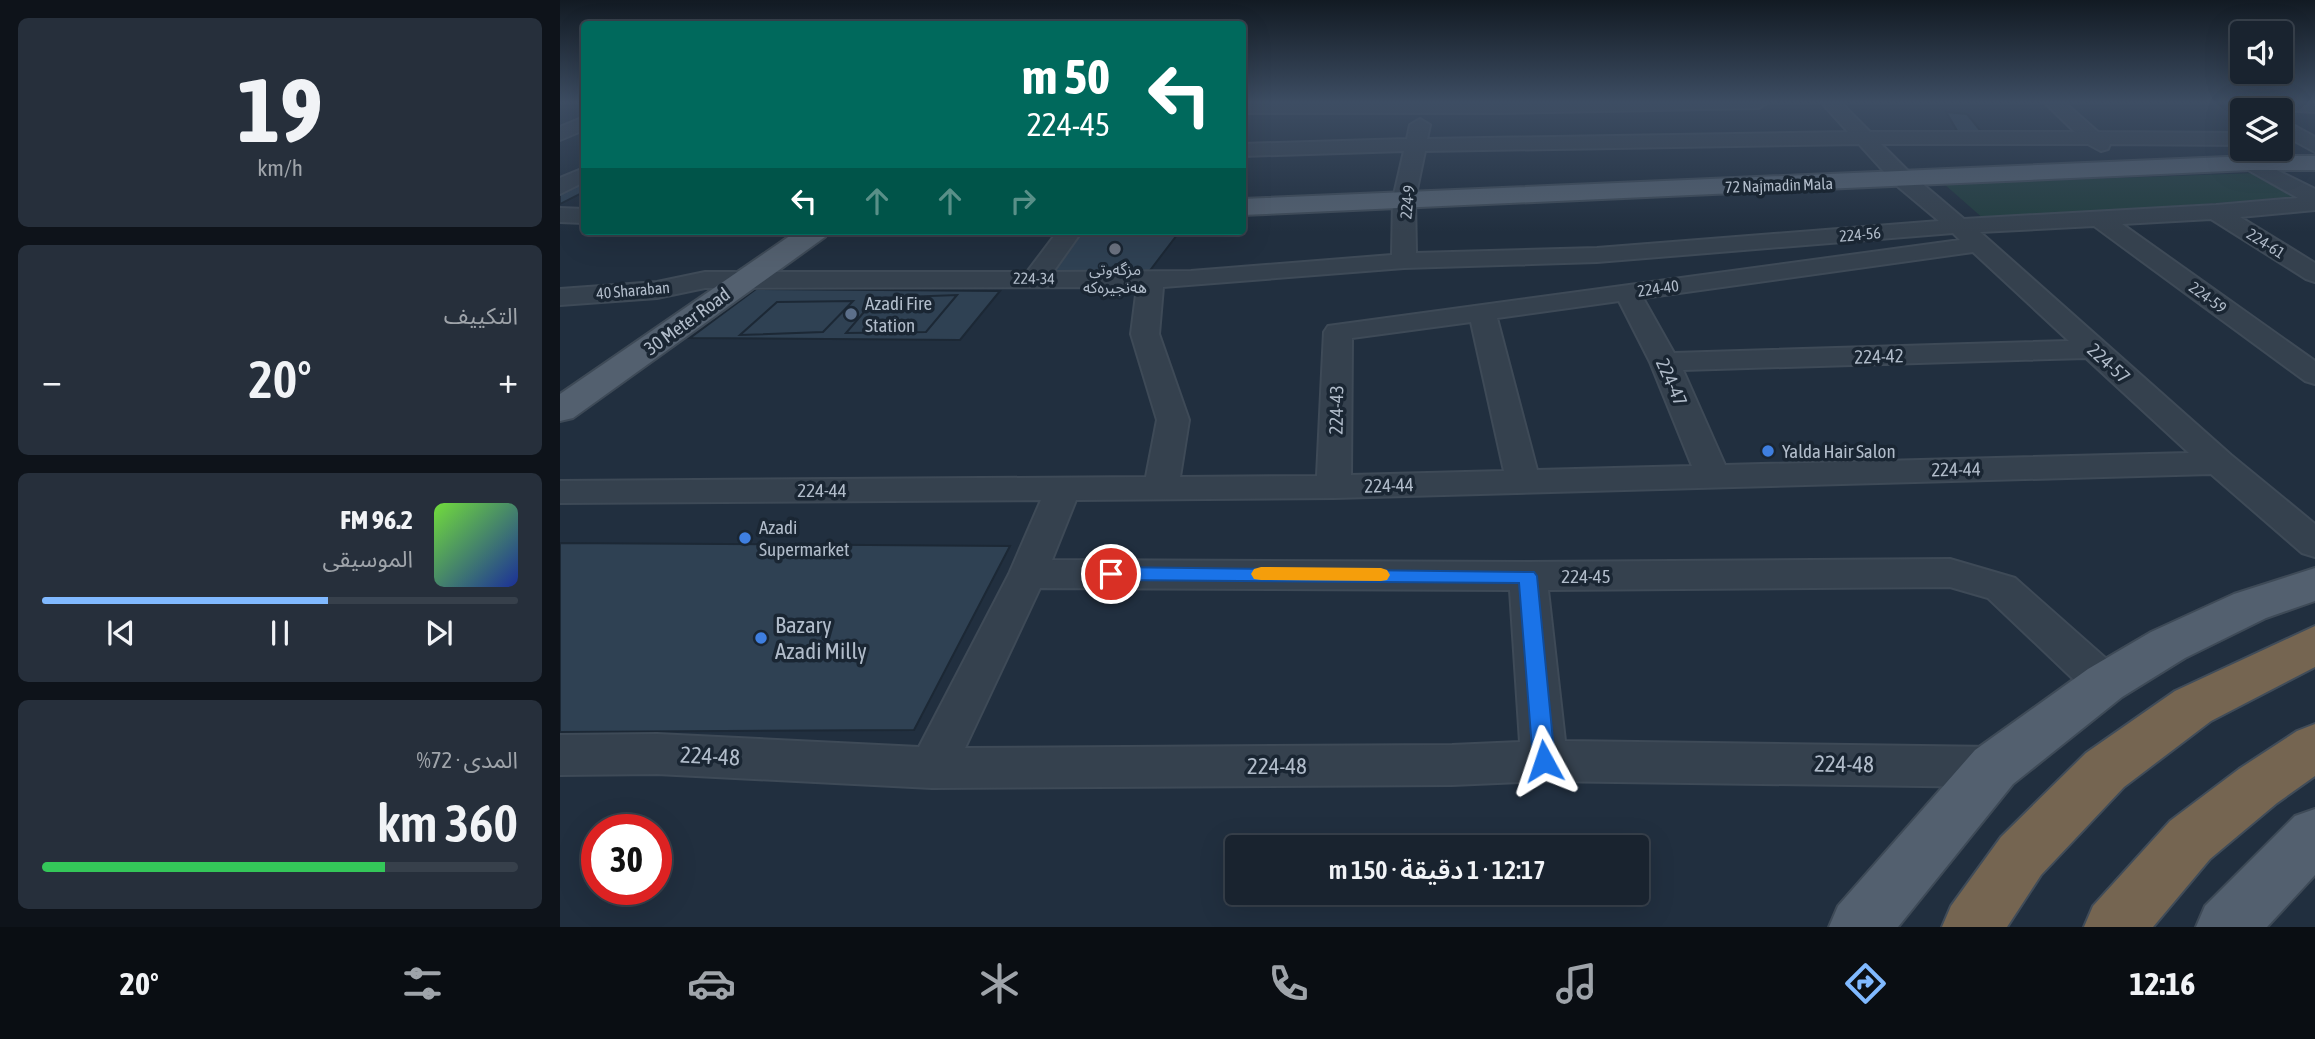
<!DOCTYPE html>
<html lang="ar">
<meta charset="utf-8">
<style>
body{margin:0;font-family:"Asap Condensed","Noto Sans Arabic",sans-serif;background:#262f3b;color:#f1f3f6;direction:rtl;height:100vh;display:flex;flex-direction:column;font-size:26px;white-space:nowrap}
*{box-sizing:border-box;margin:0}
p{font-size:23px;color:#9fa4aa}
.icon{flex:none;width:38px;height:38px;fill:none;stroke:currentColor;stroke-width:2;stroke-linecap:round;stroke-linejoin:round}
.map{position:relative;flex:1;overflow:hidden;direction:ltr}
.panel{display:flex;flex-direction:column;gap:18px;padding:18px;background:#0e131a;width:560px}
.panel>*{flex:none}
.banner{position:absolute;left:21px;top:21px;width:665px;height:214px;border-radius:7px;box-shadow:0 7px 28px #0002,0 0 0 2px #37404b;direction:rtl;background:#00695c;color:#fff;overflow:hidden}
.controls{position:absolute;left:1670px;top:21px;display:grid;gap:14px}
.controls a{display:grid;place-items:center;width:63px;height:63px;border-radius:7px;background:#19232f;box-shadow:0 7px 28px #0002,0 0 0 2px #37404b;font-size:35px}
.speed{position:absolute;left:21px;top:814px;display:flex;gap:14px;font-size:35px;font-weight:700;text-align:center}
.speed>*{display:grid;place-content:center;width:91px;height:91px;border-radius:50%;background:#19232f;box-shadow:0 7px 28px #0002,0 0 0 2px #37404b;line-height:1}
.speed .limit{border:10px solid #d22;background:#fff;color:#111}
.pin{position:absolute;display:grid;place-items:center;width:60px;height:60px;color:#fff;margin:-30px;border:4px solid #fff;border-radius:50%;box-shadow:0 2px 7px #0007}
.me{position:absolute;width:77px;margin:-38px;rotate:355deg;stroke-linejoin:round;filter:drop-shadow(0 0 5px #0008)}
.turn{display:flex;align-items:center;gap:24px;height:147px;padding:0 21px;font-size:32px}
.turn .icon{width:91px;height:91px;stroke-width:2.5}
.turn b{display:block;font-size:49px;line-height:60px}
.lanes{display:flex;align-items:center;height:66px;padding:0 21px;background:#0003;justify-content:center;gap:35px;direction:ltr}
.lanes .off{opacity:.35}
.big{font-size:52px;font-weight:600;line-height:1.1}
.panel .card{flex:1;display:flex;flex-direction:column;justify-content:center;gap:10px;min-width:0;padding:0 24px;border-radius:10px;background:#262f3b}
.panel .dial{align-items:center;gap:0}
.dial b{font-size:91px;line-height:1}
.song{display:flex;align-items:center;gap:21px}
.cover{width:84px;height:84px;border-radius:10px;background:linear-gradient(135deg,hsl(100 70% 55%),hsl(230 70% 35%))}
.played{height:7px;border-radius:4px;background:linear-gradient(90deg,#80b9ff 60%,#37404b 60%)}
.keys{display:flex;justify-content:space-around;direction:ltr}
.heat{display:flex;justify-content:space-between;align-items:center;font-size:38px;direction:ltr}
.charge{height:10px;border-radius:5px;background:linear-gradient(90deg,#34c759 72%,#37404b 0)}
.trip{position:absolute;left:665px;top:835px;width:424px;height:70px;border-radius:7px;background:#19232f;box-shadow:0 7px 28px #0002,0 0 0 2px #37404b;font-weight:600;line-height:70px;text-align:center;direction:rtl}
.menu{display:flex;height:112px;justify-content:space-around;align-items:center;background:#0a0e13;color:#9fa4aa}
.menu .icon{width:49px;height:49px}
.menu .active{color:#80b9ff}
.menu b{font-size:32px;color:#f1f3f6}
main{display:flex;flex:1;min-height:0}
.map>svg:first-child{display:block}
</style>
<main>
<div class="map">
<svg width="1755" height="927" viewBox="0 0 1755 927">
<rect width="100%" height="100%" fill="#212f3f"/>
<polygon fill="#233e40" points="1696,173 1737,197 1425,220 1384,184"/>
<g fill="#2f4153" stroke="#1c2835" stroke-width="2">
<polygon points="1386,112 1407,114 1424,135 1399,134"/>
<polygon points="16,183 24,183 24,192 0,204 0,191"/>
<polygon points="515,231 620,231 585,277 483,275"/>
<polygon points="196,289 440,291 400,340 130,338"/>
<polygon points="397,295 366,332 286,333 316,298"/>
<polygon points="293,301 263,332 180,335 217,302"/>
<polygon points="0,543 450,546 354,730 0,732"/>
</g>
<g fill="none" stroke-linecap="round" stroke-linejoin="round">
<g stroke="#3e4a57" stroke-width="4">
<g id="minor">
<polygon points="682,102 1208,102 1199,108 941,113 682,113"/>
<path d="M1261,102h19l30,30h205l-31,-30h20l34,30 144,1v12l-132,-1 -2,5 -7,2 -13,-7h-207l31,31 52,44 252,-14 82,-7 -55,-31 -3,-4 3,-4 7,-2 65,32v21l-75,7 75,46v19l-9,-3 -95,-60 -89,5 193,137v23l-10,-3 -211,-155 -114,6 251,223 84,69v33l-13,-4 -91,-79 -877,24 -258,2 -24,60 476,2 422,-3 65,19 105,93 6,12 -6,12 -15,5 -15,-5 -102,-97 -38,-11 -402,3 17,151 429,6 16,6 7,14 -7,14 -16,6 -450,-6 -92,4 -520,3 -275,-14 -97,1v-40l97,-1 262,13 90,-173 32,-74 -481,3v-22l586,-4 11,-57 -26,-86 6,-47 -432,1 -48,10 -97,7v-16l97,-7 48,-10h322l31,-41h24l-29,41 138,-1 201,-16 1,-56 11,-48 -162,5v-12l165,-5 3,-14 10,-6 10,6 -3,14 421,-7zM1299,144l37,41 43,36 -342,27 -181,5 -1,-54 10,-48zM1393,233l7,7 -632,86 -4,6 -7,144 -137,1 9,-57 -30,-86 4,-47 241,-19 193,-6zM1413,252l96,89 -395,12 -31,-55zM1059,301l31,61 42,104 -155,4 -40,-152zM911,322l33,149 -153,4 1,-137zM1526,358l103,95 -464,12 -42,-95zM480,588l470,2 10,152 -68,3 -487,3z"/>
<polygon points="1681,102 1755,102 1755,112 1690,108"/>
<polygon points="24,117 24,130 0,140 0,127"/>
<polygon points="1720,118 1755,137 1755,152 1720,133"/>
<polygon points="24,168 24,182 0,194 0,178"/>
<polygon points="0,208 24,209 24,223 0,222"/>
</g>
</g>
<g stroke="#3e4a57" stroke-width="4">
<g id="major">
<polygon points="1690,156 1755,156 1755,170 1690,170 682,215 682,199"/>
<polygon points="237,231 269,231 265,237 13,418 0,421 0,394"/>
<polygon points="1755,568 1755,601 1706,618 1625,658 1562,697 1453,784 1338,927 1269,927 1278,906 1415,750 1528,669 1591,632 1674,594"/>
<polygon points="1755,809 1755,875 1707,927 1636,927 1645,906 1735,816"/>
</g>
</g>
<g stroke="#404c59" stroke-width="4">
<g id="highway">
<polygon points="1755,626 1755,667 1651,721 1564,787 1481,875 1447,927 1382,927 1391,906 1441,837 1526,753 1615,691"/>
<polygon points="1755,724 1755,776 1717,803 1650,859 1593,927 1524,927 1533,906 1610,821 1679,769 1737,731"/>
</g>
</g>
<use href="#minor" fill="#35414e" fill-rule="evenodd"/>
<use href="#major" fill="#53606f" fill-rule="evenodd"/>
<use href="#highway" fill="#756551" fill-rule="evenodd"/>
</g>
<linearGradient id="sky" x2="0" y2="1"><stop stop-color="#121a23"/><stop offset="0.44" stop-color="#3d4d63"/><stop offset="1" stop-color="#3d4d63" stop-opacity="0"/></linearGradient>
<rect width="1755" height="232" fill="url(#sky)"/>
<polygon fill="#1a73e8" stroke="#114b97" stroke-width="2" points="551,567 974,572 977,576 995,761 992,767 984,770 976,767 973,761 959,583 551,580 545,578 542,574 545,569"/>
<polygon fill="#f59e0b" points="701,567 821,568 827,570 830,575 827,580 821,581 701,580 694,579 691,574 694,569"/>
<circle fill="#6b7280" stroke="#1a2633" stroke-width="2.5" cx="555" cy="249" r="7"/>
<circle fill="#5c6f8a" stroke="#1a2633" stroke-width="2.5" cx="291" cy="314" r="7"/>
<g fill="#3f7fe0" stroke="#1a2633" stroke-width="2.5">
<circle cx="1208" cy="451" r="7"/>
<circle cx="185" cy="538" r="7"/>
<circle cx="201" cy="638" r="7"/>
</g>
<g text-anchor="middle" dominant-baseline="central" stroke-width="7" stroke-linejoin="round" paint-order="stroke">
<g font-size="16" fill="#b1bcca" stroke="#1a2633">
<text transform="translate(1219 185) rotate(-2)">72 Najmadin Mala</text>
<text transform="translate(847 202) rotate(-84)">224-9</text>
<text transform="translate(1300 234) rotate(-5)">224-56</text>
<text transform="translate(1706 243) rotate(32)">224-61</text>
<text transform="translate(474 278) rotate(1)">224-34</text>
<text transform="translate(1098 288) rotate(-8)">224-40</text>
<text transform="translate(73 290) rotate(-5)">40 Sharaban</text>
<text transform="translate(1648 297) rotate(36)">224-59</text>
</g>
<g font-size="16" fill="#b1bcca" stroke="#1a2633">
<text x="555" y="269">مزگەوتی<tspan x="555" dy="18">ھەنجیرەکە</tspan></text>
</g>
<g font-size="19" fill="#b1bcca" stroke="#1a2633" text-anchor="start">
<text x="305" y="303">Azadi Fire<tspan x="305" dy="22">Station</tspan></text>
<text x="1222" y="451">Yalda Hair Salon</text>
<text x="199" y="527">Azadi<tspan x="199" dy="22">Supermarket</tspan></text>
</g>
<g font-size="19" fill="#b1bcca" stroke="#1a2633">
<text transform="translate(127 321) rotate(-36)">30 Meter Road</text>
<text transform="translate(1319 356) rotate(-2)">224-42</text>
<text transform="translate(1549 363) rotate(42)">224-57</text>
<text transform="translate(1112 382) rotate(66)">224-47</text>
<text transform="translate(776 410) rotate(-89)">224-43</text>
<text transform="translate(1396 469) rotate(-1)">224-44</text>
<text transform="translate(829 485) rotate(-2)">224-44</text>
<text x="262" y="490">224-44</text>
<text x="1026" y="576">224-45</text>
</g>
<g font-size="23" fill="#b1bcca" stroke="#1a2633" text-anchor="start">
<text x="215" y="625">Bazary<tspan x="215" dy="26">Azadi Milly</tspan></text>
</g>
<g font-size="23" fill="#b1bcca" stroke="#1a2633">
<text transform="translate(150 756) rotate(3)">224-48</text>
<text transform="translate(1284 764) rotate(1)">224-48</text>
<text x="717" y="766">224-48</text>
</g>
</g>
</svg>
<div class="controls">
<a><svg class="icon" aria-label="sound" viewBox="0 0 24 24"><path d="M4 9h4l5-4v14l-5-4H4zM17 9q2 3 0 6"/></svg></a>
<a><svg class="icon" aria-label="layers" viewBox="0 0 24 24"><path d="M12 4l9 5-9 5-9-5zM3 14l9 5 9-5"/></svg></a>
</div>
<div class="speed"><div class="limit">30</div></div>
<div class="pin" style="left:551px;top:574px;background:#d93025"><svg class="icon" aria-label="arrive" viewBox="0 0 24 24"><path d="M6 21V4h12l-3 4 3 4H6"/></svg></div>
<svg class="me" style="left:984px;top:761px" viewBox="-20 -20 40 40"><path d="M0-17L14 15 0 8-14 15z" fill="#1a73e8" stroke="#fff" stroke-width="4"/></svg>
<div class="trip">12:17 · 1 دقيقة · 150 m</div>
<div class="banner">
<div class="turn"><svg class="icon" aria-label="left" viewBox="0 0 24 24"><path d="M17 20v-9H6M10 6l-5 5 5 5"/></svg><div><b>50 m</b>224-45</div></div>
<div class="lanes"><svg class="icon" aria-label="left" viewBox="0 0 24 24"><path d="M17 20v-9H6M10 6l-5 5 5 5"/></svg><svg class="icon off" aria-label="ahead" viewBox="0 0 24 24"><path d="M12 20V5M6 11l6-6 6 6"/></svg><svg class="icon off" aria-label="ahead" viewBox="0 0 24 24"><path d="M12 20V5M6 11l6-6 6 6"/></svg><svg class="icon off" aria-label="right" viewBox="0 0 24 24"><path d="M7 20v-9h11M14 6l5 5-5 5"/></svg></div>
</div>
</div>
<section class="panel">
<div class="card dial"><b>19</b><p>km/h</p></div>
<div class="card"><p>التكييف</p>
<div class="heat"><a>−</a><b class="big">20°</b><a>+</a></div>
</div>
<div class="card">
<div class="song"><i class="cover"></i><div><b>96.2 FM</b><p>الموسيقى</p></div></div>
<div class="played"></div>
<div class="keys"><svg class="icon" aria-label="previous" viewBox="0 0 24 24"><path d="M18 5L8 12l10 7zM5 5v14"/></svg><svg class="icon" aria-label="pause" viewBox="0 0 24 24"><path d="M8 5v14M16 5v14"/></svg><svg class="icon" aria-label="next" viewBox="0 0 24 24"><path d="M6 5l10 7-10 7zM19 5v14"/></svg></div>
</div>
<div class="card"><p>المدى · 72%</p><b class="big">360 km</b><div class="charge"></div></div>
</section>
</main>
<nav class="menu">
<b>12:16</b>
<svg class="icon active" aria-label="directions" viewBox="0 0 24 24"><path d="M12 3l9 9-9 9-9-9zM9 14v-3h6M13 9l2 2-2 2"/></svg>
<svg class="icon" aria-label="music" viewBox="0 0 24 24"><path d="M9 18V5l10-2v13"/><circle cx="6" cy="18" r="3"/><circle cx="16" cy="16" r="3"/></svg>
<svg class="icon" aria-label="phone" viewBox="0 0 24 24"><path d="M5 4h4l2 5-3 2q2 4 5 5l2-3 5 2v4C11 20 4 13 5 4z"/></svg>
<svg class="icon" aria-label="climate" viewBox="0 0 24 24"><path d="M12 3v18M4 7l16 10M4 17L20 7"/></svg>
<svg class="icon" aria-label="car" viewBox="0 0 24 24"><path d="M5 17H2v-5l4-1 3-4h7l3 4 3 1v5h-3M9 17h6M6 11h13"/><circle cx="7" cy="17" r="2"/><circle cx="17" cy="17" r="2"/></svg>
<svg class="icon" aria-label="filters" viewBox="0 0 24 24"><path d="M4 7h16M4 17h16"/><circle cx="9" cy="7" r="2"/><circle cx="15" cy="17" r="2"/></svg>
<b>20°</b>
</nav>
